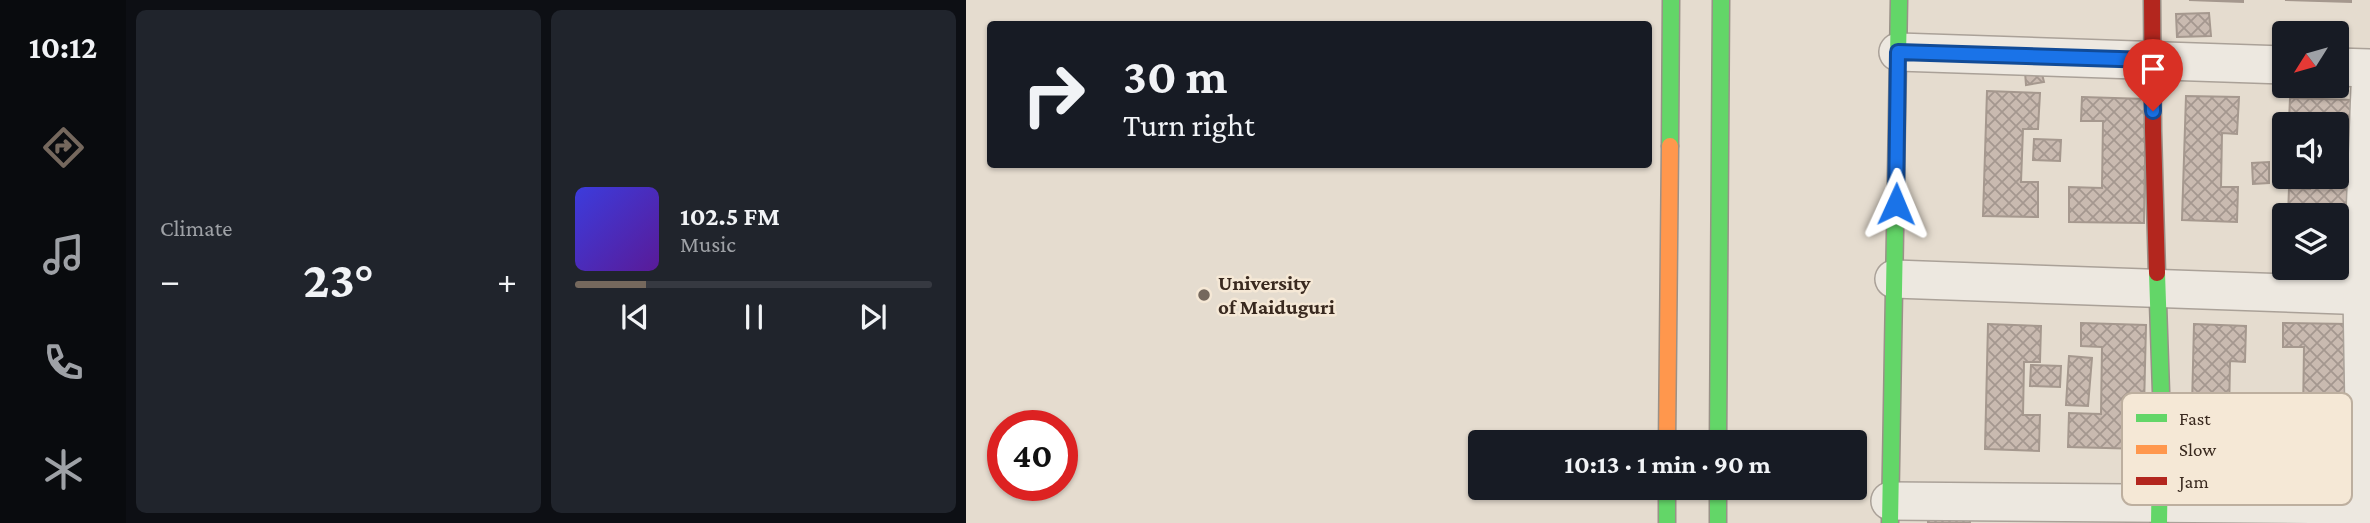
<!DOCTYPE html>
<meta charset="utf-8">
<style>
body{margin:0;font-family:"Crimson Pro",serif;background:#20242c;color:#f1f3f6;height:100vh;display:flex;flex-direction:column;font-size:26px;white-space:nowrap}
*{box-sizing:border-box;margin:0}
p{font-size:23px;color:#9ea1a6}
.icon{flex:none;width:38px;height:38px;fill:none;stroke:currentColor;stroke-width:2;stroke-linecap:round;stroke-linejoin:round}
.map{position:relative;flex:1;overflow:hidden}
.side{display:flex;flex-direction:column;gap:10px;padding:10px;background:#0d0f14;width:840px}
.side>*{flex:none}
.hud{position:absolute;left:21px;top:21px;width:665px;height:147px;border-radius:7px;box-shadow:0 2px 5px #0004;background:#171b24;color:#f1f3f6;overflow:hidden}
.needle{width:46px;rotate:233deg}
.controls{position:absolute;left:1306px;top:21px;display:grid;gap:14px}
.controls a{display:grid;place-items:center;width:77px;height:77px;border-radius:7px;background:#171b24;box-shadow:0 2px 5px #0004;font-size:35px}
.speed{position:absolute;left:21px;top:410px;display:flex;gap:14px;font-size:35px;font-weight:700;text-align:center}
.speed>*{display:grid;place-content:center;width:91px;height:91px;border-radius:50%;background:#171b24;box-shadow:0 2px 5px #0004;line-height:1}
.speed .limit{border:10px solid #d22;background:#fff;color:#111}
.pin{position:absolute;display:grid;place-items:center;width:60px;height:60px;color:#fff;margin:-72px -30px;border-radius:50% 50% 50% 0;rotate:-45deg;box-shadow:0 0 7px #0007}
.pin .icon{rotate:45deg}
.me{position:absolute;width:77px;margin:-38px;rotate:1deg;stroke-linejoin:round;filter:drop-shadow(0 0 5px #0008)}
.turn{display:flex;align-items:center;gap:24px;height:147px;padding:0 21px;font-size:32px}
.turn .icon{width:91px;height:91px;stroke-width:2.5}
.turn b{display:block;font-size:49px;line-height:60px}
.big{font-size:52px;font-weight:700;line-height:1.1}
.side .tile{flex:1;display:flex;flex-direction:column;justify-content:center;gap:10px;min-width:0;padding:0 24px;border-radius:10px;background:#20242c}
.song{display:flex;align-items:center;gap:21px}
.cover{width:84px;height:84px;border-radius:10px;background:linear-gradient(135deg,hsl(240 70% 55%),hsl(270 70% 35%))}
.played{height:7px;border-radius:4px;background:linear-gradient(90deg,#75685d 20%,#363941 20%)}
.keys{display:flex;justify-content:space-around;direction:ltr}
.heat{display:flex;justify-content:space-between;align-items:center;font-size:38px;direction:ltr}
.side .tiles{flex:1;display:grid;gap:10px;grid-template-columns:repeat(2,1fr)}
.trip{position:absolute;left:502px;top:430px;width:399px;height:70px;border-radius:7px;background:#171b24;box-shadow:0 2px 5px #0004;font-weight:700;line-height:70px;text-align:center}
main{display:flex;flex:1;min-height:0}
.tabs{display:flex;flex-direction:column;width:126px;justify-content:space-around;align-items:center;background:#090b0e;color:#9ea1a6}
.tabs .icon{width:49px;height:49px}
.tabs .on{color:#75685d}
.tabs b{font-size:32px;color:#f1f3f6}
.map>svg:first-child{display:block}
</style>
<main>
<nav class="tabs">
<b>10:12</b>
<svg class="icon on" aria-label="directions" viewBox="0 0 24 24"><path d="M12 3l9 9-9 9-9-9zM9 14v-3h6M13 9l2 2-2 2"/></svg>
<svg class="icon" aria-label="music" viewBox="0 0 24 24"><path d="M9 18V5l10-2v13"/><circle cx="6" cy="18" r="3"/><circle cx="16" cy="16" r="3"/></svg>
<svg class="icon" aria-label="phone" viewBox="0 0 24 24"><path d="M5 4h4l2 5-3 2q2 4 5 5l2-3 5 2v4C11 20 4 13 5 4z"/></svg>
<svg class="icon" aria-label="climate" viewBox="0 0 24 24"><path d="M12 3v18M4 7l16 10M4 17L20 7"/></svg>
</nav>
<section class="side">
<div class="tiles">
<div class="tile"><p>Climate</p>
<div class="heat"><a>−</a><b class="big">23°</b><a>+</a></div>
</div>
<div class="tile">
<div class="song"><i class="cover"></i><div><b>102.5 FM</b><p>Music</p></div></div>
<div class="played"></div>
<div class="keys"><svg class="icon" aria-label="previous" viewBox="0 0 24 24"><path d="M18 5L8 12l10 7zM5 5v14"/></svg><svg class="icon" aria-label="pause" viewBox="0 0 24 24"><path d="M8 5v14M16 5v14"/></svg><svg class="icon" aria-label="next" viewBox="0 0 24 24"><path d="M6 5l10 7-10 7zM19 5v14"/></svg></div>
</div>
</div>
</section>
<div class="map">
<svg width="1404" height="523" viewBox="0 0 1404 523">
<defs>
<pattern id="building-cross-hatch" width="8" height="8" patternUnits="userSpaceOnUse" patternTransform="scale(1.75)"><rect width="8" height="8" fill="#c9bab0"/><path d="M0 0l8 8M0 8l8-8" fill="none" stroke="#a4978f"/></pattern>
</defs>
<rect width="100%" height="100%" fill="#e5dccf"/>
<g fill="url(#building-cross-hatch)" stroke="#a5988e" stroke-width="2">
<polygon points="1223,0 1277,0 1277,2"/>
<polygon points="1319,0 1385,0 1385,2"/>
<polygon points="1243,13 1245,36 1211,37 1210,14"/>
<polygon points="1075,70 1078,82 1060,85 1059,72"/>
<polygon points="1021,91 1074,93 1072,129 1057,129 1055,182 1072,182 1072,217 1017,216"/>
<polygon points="1220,96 1273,97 1271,134 1256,133 1255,187 1272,187 1271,222 1216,220"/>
<polygon points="1116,97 1180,99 1178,223 1103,222 1103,187 1136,188 1137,121 1115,121"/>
<polygon points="1324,98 1388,100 1386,224 1370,224 1370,215 1322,215 1323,188 1344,189 1344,177 1370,177 1370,124 1323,121"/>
<polygon points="1068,139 1095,140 1094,161 1067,160"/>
<polygon points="1303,162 1303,183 1287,184 1286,163"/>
<polygon points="1115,323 1180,325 1177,449 1102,447 1103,413 1135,414 1136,347 1115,346"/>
<polygon points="1317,323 1382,324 1380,449 1320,447 1320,414 1337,414 1338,347 1317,347"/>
<polygon points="1022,324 1075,326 1074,362 1058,362 1057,415 1074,415 1073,451 1019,449"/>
<polygon points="1228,324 1280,326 1279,362 1264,361 1263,415 1279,415 1278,450 1225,448"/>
<polygon points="1103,356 1126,358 1122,406 1100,405"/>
<polygon points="1065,365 1095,366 1094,387 1064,386"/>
<polygon points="1003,515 1004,523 962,523 962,520"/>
</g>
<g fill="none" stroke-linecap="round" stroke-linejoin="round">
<g stroke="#aaa198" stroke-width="40">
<g id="street">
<polyline points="932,52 1318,65"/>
<polyline points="1370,67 1404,68"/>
<polyline points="928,279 1404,296"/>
<polyline points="924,501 1404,505"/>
<polyline points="1400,523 1396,296 1404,89"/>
</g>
</g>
<g stroke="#9a9188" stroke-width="19">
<g id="fast">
<polyline points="704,146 705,0"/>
<polyline points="1191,273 1195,392 1193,523"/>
<polyline points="752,443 755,0"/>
<polyline points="701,488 701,523"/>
<polyline points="752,488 752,523"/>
<polyline points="924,523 933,0"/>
</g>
</g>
<g stroke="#9a9188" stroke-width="19">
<polyline id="slow" points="701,443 704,146"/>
</g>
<g stroke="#9a9188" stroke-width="19">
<polyline id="jam" points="1186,0 1187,131 1191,273"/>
</g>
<use href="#street" stroke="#ede8e0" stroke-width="37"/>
<use href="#fast" stroke="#63d668" stroke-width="16"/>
<use href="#slow" stroke="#ff974d" stroke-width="16"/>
<use href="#jam" stroke="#b3261e" stroke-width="16"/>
</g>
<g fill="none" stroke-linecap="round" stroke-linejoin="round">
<g stroke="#114b97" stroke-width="18">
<polyline id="route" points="930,204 932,52 1185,60 1187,111"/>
</g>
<use href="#route" stroke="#1a73e8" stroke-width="12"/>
</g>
<circle fill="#75685d" stroke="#f5e8d6" stroke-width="2.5" cx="238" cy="295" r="7"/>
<g text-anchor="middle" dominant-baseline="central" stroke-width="5" stroke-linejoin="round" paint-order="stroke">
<g font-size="21" font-weight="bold" fill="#39291f" stroke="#f5e8d6" text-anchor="start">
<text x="252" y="283">University<tspan x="252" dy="24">of Maiduguri</tspan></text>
</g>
</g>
<rect x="1156" y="393" width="230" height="112" rx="10" fill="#f5e8d6" stroke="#bdaf9f" stroke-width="2"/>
<rect x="1170" y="414" width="31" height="8" fill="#63d668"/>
<rect x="1170" y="445" width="31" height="9" fill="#ff974d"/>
<rect x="1170" y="477" width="31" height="8" fill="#b3261e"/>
<g font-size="19" fill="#39291f">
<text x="1213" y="425">Fast</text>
<text x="1213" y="456">Slow</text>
<text x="1213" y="488">Jam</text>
</g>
</svg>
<div class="controls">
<a><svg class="needle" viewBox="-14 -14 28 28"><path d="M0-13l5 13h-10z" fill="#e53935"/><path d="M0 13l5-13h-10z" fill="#9ea1a6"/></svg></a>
<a><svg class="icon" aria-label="sound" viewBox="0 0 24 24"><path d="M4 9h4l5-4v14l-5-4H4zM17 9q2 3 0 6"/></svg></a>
<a><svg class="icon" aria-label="layers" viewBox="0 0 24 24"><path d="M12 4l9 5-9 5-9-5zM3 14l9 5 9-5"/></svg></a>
</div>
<div class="speed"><div class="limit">40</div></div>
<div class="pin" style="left:1187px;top:111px;background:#d93025"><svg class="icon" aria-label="arrive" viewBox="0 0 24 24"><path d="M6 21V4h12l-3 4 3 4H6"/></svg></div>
<svg class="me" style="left:930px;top:204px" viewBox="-20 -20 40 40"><path d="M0-17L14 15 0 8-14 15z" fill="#1a73e8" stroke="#fff" stroke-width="4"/></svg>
<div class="trip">10:13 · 1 min · 90 m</div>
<div class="hud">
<div class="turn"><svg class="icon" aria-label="right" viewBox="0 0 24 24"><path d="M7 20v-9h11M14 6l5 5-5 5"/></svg><div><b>30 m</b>Turn right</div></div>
</div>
</div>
</main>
